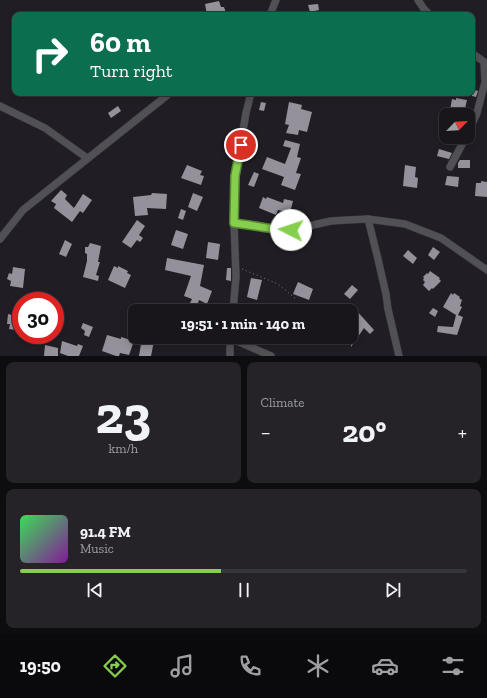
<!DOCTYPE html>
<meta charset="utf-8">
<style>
body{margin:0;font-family:"Zilla Slab",serif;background:#252328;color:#f1f3f6;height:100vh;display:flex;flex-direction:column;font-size:15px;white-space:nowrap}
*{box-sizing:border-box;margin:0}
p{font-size:13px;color:#9f9fa3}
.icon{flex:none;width:22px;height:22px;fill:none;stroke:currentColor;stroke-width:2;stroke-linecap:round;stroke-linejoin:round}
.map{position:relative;height:356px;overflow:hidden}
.drawer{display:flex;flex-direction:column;gap:6px;padding:6px;background:#0d0c0f;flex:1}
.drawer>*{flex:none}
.top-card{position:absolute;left:12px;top:12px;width:463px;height:84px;border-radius:8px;box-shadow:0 2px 6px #0003,0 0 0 1px #36353a;background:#0b6e4f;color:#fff;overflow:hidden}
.needle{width:26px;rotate:65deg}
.tools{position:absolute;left:439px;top:108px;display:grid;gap:8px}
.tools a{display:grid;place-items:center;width:36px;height:36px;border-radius:8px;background:#18161b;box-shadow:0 2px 6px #0003,0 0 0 1px #36353a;font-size:20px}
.speed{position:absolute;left:12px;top:292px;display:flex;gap:8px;font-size:20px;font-weight:700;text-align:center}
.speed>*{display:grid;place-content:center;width:52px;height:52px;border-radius:50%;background:#18161b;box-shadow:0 2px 6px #0003,0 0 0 1px #36353a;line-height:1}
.speed .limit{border:6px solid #d22;background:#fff;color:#111}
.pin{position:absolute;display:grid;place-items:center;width:34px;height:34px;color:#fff;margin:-17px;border:2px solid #fff;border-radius:50%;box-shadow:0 1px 4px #0007}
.me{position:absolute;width:44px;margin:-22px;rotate:274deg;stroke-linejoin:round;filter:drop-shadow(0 0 3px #0008)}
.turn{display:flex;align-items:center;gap:14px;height:84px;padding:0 12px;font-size:18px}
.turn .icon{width:52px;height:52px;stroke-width:2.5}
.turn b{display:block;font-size:28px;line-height:34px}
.big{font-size:30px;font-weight:700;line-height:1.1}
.drawer .widget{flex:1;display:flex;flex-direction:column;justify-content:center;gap:6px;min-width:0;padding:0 14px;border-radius:8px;background:#252328}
.drawer .dial{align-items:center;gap:0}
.dial b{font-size:52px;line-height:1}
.song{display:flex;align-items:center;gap:12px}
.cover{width:48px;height:48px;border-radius:6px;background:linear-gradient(135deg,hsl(130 70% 55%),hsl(290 70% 35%))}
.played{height:4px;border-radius:2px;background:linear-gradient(90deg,#85cf4d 45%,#36353a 45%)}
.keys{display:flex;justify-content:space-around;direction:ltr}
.heat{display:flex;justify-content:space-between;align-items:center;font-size:22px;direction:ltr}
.drawer .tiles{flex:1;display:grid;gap:6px;grid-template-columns:1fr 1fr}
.widget:last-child{grid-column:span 2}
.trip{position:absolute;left:128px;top:304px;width:230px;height:40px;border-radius:8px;background:#18161b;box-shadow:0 2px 6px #0003,0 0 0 1px #36353a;font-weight:700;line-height:40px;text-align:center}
.menu{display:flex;height:64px;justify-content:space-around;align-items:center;background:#0a090b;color:#9f9fa3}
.menu .icon{width:28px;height:28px}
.menu .active{color:#85cf4d}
.menu b{font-size:18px;color:#f1f3f6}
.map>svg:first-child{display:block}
</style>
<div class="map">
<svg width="487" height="356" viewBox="0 0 487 356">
<rect width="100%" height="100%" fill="#201d24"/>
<g fill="#94919a">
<polygon points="219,1 221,7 224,7 226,13 224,13 224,15 207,15 205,4"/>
<polygon points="318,4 319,10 310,12 308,5"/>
<polygon points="472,89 478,91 476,97 472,96"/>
<polygon points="456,98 467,100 464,113 450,110 452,99 456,100"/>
<polygon points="261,102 266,103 264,111 259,110"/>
<polygon points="289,102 302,105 301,109 312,112 307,132 299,130 298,135 286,133 289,125 285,124"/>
<polygon points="118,106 121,111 111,118 108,113"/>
<polygon points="285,140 300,144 297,157 301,158 296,173 301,174 295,190 281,185 284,177 262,169 267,157 285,164 291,148 283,146"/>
<polygon points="439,149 452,153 449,159 437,156"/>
<polygon points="460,160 470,160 470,168 458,168 458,163"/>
<polygon points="187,165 202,171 200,175 204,176 201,185 181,178"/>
<polygon points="405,165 416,167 415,177 418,178 417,188 403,186"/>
<polygon points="254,172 259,174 254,187 248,185"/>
<polygon points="447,176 459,177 458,187 445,185"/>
<polygon points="481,181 487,182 487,197 475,196 476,183 481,183"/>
<polygon points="61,190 67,195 65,199 74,208 83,194 92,200 83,213 80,211 72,222 54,208 56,204 51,201"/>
<polygon points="152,193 167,194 166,209 147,208 148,215 135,216 133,197 151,195"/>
<polygon points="193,193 203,197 197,211 188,207"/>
<polygon points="263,197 266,199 267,197 283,203 284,199 293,201 290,213 278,210 276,215 259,208"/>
<polygon points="181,209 186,211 183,220 178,218"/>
<polygon points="137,220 145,226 139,235 143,238 140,242 137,240 131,248 122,242"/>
<polygon points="176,230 188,234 183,249 171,245"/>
<polygon points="65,240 72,244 66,257 59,254"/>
<polygon points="208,242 220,244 218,260 206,258"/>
<polygon points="90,243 101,246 98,262 100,262 96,275 99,276 98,281 83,277 87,261 87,254 85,253 85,247 88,247"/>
<polygon points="433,247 440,252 434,260 428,255"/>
<polygon points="408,250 417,258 413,264 403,256"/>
<polygon points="167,258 204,265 200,286 212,291 207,304 199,300 197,306 190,303 192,299 184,296 191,276 165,270"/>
<polygon points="114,266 118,268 118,266 128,271 127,273 131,275 125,288 108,280"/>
<polygon points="13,267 25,269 23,288 10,286 11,281 7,279 9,273 12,274"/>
<polygon points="227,268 231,268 231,281 226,280"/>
<polygon points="430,271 440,278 439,279 441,281 433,289 432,288 429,291 423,285 425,282 423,280 424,278 423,277 427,273 428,274"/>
<polygon points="251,278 262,280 257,300 247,297"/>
<polygon points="298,282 313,289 309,300 293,294"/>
<polygon points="352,285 358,290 350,299 344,294"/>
<polygon points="451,293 453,295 454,293 460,297 459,298 462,300 460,306 462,307 458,315 463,317 457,335 437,332 438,326 453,327 456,315 443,307"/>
<polygon points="433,308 438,311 435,317 429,313"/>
<polygon points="356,310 374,330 370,334 364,328 351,347 351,344 341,337 351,337 351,315"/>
<polygon points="12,311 21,314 21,331 9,329 10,324 7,324 8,314 12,315"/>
<polygon points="83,323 93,327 89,337 84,335 85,331 81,328"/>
<polygon points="107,335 121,339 121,337 134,341 129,355 120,353 119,356 116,356 102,351"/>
<polygon points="142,338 154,341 151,356 139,356"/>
<polygon points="62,341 77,346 78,344 83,346 79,356 68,356 60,353"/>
<polygon points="45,345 58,348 58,356 44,356"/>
</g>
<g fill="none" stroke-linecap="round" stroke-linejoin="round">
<g stroke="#3c3940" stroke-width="8">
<g id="street">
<polyline points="418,0 424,9 430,15"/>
<polyline points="270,15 276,0"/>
<polyline points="472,53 487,64"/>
<polyline points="0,106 45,128 87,158"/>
<polyline points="468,133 477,113 485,82 484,62"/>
<polyline points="450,167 466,137"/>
<polyline points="368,219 377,255 386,294 388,309 399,356"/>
<polyline points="234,223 257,225 276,230 291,230 331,221 347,220 368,219 405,224 441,238 487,270"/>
<polyline points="0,239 23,210 170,93"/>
<polyline points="233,311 236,277 234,223 235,176 246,113 251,93"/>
<polyline points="230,338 271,356"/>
<polyline points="230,356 230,337"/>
</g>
</g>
<polyline stroke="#817f85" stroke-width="1" stroke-dasharray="1 3" stroke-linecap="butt" points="242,269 278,284 296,299"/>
<use href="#street" stroke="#515054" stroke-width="7"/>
</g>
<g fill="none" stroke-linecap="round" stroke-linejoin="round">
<g stroke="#568732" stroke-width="10">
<path id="route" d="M241,145l-6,31 -1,47c19,2 38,7 57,7"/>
</g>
<use href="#route" stroke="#85cf4d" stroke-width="7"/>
</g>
</svg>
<div class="tools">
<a><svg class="needle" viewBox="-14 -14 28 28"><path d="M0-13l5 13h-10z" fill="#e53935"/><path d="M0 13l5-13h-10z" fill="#9f9fa3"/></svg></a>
</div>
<div class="speed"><div class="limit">30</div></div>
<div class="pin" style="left:241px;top:145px;background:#d93025"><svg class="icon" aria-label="arrive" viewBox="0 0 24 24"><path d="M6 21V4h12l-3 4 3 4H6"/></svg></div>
<svg class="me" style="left:291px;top:230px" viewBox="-20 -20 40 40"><circle r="19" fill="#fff"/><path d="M0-13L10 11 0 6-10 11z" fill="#85cf4d"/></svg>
<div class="trip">19:51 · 1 min · 140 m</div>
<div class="top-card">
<div class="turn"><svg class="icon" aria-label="right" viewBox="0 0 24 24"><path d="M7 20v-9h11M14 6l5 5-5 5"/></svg><div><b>60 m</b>Turn right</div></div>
</div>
</div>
<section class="drawer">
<div class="tiles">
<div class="widget dial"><b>23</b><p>km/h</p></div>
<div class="widget"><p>Climate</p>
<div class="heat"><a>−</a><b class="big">20°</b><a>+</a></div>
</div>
<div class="widget">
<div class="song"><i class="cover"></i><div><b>91.4 FM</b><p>Music</p></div></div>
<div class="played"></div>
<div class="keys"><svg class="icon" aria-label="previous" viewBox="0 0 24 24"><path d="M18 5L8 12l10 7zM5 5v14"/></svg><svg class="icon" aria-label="pause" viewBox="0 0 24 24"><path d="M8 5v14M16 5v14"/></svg><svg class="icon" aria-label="next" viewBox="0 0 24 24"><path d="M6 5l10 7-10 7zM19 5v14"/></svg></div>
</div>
</div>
</section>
<nav class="menu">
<b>19:50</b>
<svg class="icon active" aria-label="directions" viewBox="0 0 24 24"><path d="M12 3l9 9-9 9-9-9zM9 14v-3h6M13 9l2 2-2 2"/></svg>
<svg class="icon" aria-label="music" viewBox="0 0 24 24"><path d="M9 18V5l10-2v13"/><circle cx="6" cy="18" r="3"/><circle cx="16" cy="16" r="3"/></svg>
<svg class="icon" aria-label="phone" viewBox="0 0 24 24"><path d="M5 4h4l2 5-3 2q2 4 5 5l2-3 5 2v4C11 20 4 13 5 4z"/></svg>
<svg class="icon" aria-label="climate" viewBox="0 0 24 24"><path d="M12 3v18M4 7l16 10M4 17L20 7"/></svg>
<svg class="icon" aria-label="car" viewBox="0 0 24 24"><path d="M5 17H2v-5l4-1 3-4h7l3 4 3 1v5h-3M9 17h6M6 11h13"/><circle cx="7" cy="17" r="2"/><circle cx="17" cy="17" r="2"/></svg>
<svg class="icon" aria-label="filters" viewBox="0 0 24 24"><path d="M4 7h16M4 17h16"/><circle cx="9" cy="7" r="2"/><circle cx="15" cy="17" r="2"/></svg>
</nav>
